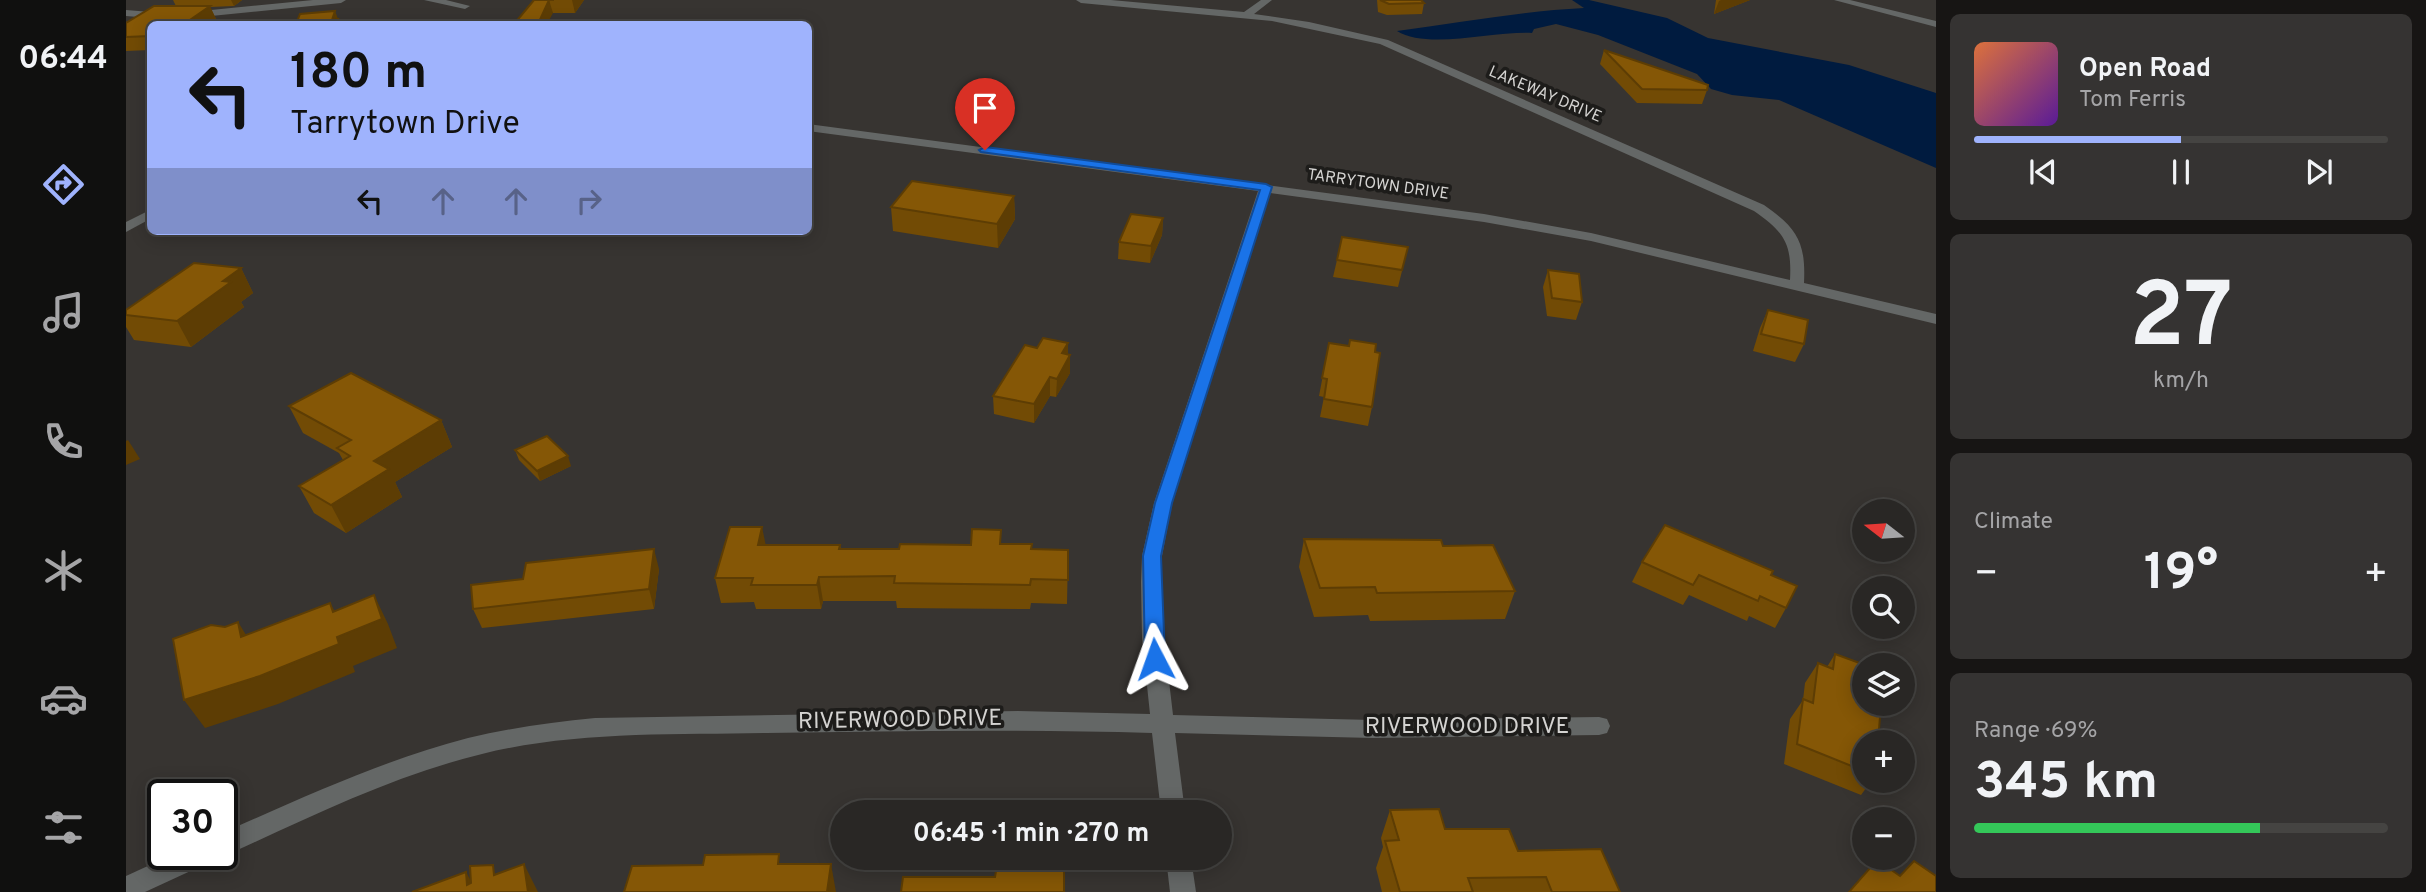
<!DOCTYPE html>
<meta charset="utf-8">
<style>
body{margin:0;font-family:Overpass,sans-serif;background:#353332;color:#f1f3f6;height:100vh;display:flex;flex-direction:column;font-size:26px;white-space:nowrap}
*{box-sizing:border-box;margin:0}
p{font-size:23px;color:#a5a5a7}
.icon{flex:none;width:38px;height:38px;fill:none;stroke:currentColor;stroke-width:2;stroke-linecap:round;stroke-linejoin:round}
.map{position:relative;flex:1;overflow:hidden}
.sheet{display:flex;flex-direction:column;gap:14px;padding:14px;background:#171514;width:490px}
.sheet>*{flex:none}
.top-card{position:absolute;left:21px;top:21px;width:665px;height:214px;border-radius:10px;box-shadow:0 4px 18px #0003,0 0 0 2px #454442;background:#9fb3fd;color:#111;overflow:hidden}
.needle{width:46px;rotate:287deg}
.tools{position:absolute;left:1726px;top:499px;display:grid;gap:14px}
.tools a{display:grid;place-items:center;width:63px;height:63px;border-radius:50%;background:#292725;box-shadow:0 4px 18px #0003,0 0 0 2px #454442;font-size:35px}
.speed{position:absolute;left:21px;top:779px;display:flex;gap:14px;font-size:35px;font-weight:700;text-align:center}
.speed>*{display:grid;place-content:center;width:91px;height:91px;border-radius:50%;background:#292725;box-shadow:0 4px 18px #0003,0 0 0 2px #454442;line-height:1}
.speed .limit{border:4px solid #111;border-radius:10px;background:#fff;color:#111}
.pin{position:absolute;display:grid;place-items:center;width:60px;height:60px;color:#fff;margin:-72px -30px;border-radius:50% 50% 50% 0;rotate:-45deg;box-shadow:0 0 7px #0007}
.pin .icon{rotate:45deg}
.me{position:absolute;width:77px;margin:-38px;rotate:356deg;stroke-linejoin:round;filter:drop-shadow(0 0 5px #0008)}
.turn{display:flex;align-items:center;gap:24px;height:147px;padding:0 28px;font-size:32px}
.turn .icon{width:91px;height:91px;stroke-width:2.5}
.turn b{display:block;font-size:49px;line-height:60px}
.lanes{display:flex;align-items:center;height:66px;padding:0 28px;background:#0003;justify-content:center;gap:35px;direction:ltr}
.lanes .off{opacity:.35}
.big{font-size:52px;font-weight:700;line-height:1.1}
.sheet .widget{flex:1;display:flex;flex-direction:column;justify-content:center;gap:10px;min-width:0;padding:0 24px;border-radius:10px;background:#353332}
.sheet .dial{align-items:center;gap:0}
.dial b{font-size:91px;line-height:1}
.song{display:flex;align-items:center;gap:21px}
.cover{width:84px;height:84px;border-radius:10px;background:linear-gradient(135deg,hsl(20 70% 55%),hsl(270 70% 35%))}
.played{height:7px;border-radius:4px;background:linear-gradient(90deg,#9fb3fd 50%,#454442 50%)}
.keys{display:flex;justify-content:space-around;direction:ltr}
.heat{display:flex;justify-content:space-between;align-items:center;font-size:38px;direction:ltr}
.charge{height:10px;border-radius:5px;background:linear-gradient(90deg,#34c759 69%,#454442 0)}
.trip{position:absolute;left:704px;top:800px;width:402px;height:70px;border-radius:35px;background:#292725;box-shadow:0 4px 18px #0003,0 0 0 2px #454442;font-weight:700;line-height:70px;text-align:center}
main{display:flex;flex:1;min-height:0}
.menu{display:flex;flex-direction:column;width:126px;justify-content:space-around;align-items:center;background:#10100f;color:#a5a5a7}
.menu .icon{width:49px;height:49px}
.menu .current{color:#9fb3fd}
.menu b{font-size:32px;color:#f1f3f6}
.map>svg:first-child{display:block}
</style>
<main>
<nav class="menu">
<b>06:44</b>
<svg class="icon current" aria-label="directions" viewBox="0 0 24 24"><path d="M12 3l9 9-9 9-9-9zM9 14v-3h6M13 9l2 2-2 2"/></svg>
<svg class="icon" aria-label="music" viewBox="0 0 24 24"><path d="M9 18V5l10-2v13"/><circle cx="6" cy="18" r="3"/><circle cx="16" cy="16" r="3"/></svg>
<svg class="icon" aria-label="phone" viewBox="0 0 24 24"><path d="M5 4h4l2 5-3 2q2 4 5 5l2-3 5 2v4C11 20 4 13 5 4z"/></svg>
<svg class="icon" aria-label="climate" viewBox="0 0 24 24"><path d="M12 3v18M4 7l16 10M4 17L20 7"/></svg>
<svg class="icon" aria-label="car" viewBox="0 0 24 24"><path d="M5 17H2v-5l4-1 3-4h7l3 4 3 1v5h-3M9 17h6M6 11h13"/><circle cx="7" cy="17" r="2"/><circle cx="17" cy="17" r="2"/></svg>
<svg class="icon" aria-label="filters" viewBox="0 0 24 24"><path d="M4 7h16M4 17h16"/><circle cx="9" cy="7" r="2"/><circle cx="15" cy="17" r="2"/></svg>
</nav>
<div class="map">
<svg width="1810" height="892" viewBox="0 0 1810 892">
<rect width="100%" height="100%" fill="#373431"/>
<path fill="#001b3f" d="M1446,0h17l78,18 41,20 141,27 87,28v75l-157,-68 -47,-5 -21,-6 -14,-15 -99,-39 -42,-11 -22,5 -2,4c-38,-2 -105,17 -135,-2 62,-8 124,-20 187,-23z"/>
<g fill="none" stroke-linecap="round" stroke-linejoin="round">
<g fill="#646766" fill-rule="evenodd">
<polygon points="187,0 220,0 215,3 65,18 60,15 65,12"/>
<polygon points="298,0 320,0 344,6 339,9"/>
<path d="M950,0h35l133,12 17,-12h11l-18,14 55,8 79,18 376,165c33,23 42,37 40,78l132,31v10l-345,-83 -107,-19 -214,-29 -98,310 -10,53 -1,26 3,56 9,77 200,5 226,-3 8,2 3,7 -3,7 -8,2 -226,3 -198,-5 10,79h-24l-9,-79c-128,-4 -257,-2 -386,0 -95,2 -191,-2 -284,21 -87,21 -170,62 -251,99l-9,3 -6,-2h6v-21c80,-35 161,-73 246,-95 42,-10 84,-16 127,-20l423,-7 132,3 -8,-76 -1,-56 1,-26 12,-53 104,-312 -450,-60v-7l676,90 107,19 199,47c2,-37 -6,-48 -36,-69l-374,-167 -108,-23 -191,-18z"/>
<polygon points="1708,0 1724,0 1810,21 1810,27"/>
<polygon points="0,10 37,13 42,16 37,19 0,16"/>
<polygon points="24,210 24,219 0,232 0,222"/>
<polygon points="48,854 88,854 84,862 19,892 0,892 0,876"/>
<polygon points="1040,858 1065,858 1070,892 1044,892"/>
</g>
</g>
<g fill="#724b05">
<polygon points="47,0 116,0 108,6 84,7 90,19 82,24 24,24 24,50 0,51 0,23 50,6"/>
<polygon points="408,0 458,0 449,13 427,13"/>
<polygon points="1251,0 1295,0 1298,3 1296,14 1261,15 1252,12"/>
<polygon points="1590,0 1624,0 1588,14"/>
<polygon points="1478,50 1581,90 1576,104 1511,103 1474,64"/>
<polygon points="888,196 889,219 872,248 767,231 765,207"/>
<polygon points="1037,218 1036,235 1024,263 992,259 993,242"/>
<polygon points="1282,247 1272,287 1207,277 1211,260"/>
<polygon points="115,268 127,293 115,302 118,307 65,347 8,340 0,327 0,310"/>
<polygon points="1422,270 1456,302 1450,320 1421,316 1417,287"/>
<polygon points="1642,310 1678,344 1669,362 1627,351 1634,328"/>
<polygon points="1203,343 1249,352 1246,407 1242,426 1194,417 1198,397 1193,396"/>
<polygon points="942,355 944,355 944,373 930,397 924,396 908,423 868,414 867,396"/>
<polygon points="163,406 315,420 326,447 269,482 276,497 220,533 188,513 173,486 217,460 213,453 177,433"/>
<polygon points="389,450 445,466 414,481 393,460"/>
<polygon points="1178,539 1317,546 1389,591 1379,619 1244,621 1242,615 1188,617 1173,567"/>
<polygon points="875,544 906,549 942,550 941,604 905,603 904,609 771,608 770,601 697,601 695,609 630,609 628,602 595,603 589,578 640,545 714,545 715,549 773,549"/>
<polygon points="1516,562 1645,575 1660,608 1649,628 1623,616 1621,621 1563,595 1557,605 1506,582"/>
<polygon points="533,569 528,609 356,628 347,609 397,579"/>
<polygon points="1709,654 1738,742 1738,780 1746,780 1735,795 1658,764 1664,719 1677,700 1679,683 1692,663 1701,667"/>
<polygon points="1264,810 1319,829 1392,851 1494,892 1256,892 1250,868 1257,847 1255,838"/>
</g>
<g fill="#5d3d04">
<polygon points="105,0 116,0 108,6"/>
<polygon points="423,0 427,13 421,24 412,24"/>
<polygon points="446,0 458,0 449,13"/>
<polygon points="1595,0 1624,0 1588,14 1593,1"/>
<polygon points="84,6 90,19 82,24 58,24"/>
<polygon points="209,11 214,24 208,24 206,20"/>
<polygon points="888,196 889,219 872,248 871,224"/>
<polygon points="1037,218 1036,235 1024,263 1025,246"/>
<polygon points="115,268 127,293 115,302 118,307 65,347 51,321 97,281"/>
<polygon points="942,343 942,359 944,355 944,373 930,397 931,379 936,353"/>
<polygon points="924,377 924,396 908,423 908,404"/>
<polygon points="315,420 326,447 269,482 276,497 220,533 205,505 248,461"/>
<polygon points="2,440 14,459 0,465 0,441"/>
<polygon points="442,456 445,466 414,481 411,471"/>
<polygon points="636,527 641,551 632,545"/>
<polygon points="528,549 533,569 528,609 523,589"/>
<polygon points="693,577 697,601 695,609 691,585"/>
<polygon points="248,595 262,624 271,648 227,666 229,672 152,704 79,728 58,700 211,637 204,603 220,631"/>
<polygon points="112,622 130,651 115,637"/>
<polygon points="398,864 412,892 402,892"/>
<polygon points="705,864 710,892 701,892"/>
<polygon points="340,872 351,892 341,885"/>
</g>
<g fill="#855706" stroke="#5d3d04" stroke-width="2">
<polygon points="408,0 428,0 423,0 412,24 388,24"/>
<polygon points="1254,0 1295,0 1298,3 1263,4"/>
<polygon points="28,6 84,6 58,24 24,24 24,36 0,37 0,23"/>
<polygon points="209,11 206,20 212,19 210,24 170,24 174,14"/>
<polygon points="1478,50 1582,85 1581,90 1516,89"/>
<polygon points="786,181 888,196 871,224 765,207"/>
<polygon points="1005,214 1037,218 1025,246 993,242"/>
<polygon points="1216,237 1282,247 1276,270 1211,260"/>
<polygon points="68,263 115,268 97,281 105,282 51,321 0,315 0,310"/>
<polygon points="1422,270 1453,274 1456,302 1426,298"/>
<polygon points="1642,310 1682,320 1678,344 1635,334"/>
<polygon points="917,338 942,343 936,353 944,355 931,379 924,377 908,404 867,396 899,345 911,348"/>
<polygon points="1224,340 1250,344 1249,352 1254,353 1246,407 1198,399 1201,379 1196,378 1203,343 1223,346"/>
<polygon points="225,373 315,420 248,461 263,469 205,505 173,486 224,456 211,448 225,440 163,406"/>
<polygon points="421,436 442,456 411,471 389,450"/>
<polygon points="1539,525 1647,571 1645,575 1671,586 1660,608 1634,596 1632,601 1573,575 1567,585 1516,562"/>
<polygon points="604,527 636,527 632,545 714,545 713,549 773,549 774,544 845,545 846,529 875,530 874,544 906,544 905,549 942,550 942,580 905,579 904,585 768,583 769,576 693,577 691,585 625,585 627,578 589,578"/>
<polygon points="1178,539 1315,540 1317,546 1367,545 1389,591 1251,593 1249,587 1194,588"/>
<polygon points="528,549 523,589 347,609 345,585 397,579 400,563"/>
<polygon points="248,595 256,619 211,637 213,644 134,676 58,700 47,639 85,625 99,627 112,622 115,637 204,603 207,612"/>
<polygon points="1709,654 1739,665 1738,665 1738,704 1755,704 1752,742 1738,742 1738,771 1671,744 1677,699 1687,703 1692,663 1707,669"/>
<polygon points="1313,809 1319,829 1383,829 1392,851 1475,849 1494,892 1426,892 1420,877 1342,878 1347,892 1274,892 1259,841 1273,840 1264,810"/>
<polygon points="653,854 652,864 705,864 701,892 498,892 506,866 577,865 579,855"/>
<polygon points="1751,860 1774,876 1788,861 1810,876 1810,892 1723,892"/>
<polygon points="398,864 402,892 286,892 340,872 341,885 345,883 344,866 367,865 368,875"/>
<polygon points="870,871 938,871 938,892 775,892 777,877 869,877"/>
</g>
<polygon fill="#1a73e8" stroke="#114b97" stroke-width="2" points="859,147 1140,184 1146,187 1046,503 1035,556 1039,659 1036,664 1022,664 1019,659 1017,556 1029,503 1134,190 855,152 853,150"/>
<g text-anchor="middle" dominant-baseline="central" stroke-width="7" stroke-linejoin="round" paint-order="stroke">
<g font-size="16" fill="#d4d3d1" stroke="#1d1c1a">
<text transform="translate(1419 95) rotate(23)">LAKEWAY DRIVE</text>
<text transform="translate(1252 185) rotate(8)">TARRYTOWN DRIVE</text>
</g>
<g font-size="23" fill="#d4d3d1" stroke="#1d1c1a">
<text transform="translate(774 721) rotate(-1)">RIVERWOOD DRIVE</text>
<text x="1341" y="727">RIVERWOOD DRIVE</text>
</g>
</g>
</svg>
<div class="tools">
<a><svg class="needle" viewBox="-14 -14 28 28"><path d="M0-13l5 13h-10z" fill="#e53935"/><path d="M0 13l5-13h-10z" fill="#a5a5a7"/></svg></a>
<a><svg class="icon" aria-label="search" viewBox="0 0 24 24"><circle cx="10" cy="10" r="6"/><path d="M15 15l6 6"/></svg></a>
<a><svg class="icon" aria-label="layers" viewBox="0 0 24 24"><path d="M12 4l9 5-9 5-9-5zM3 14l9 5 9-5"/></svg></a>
<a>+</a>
<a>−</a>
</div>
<div class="speed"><div class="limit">30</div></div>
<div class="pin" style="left:859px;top:150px;background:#d93025"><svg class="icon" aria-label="arrive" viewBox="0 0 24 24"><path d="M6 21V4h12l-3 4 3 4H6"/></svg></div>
<svg class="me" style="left:1029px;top:659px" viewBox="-20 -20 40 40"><path d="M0-17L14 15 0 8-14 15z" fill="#1a73e8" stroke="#fff" stroke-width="4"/></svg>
<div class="trip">06:45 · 1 min · 270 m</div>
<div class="top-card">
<div class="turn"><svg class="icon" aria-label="left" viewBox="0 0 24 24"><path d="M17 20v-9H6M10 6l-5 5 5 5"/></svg><div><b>180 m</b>Tarrytown Drive</div></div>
<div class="lanes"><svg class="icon" aria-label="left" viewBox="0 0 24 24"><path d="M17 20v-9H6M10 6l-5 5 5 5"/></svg><svg class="icon off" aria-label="ahead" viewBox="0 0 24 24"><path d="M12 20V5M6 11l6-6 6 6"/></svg><svg class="icon off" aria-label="ahead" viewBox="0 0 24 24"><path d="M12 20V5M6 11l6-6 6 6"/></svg><svg class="icon off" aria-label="right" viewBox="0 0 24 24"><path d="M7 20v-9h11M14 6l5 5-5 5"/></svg></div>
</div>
</div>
<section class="sheet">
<div class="widget">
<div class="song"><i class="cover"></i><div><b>Open Road</b><p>Tom Ferris</p></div></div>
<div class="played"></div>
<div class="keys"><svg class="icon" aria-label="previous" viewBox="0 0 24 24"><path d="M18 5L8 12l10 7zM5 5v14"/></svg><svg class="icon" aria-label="pause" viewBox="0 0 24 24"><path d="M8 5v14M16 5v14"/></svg><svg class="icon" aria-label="next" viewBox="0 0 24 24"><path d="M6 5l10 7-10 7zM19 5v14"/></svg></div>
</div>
<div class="widget dial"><b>27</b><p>km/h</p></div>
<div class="widget"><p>Climate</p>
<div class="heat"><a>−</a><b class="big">19°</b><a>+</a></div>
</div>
<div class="widget"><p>Range · 69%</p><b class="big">345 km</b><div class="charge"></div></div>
</section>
</main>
